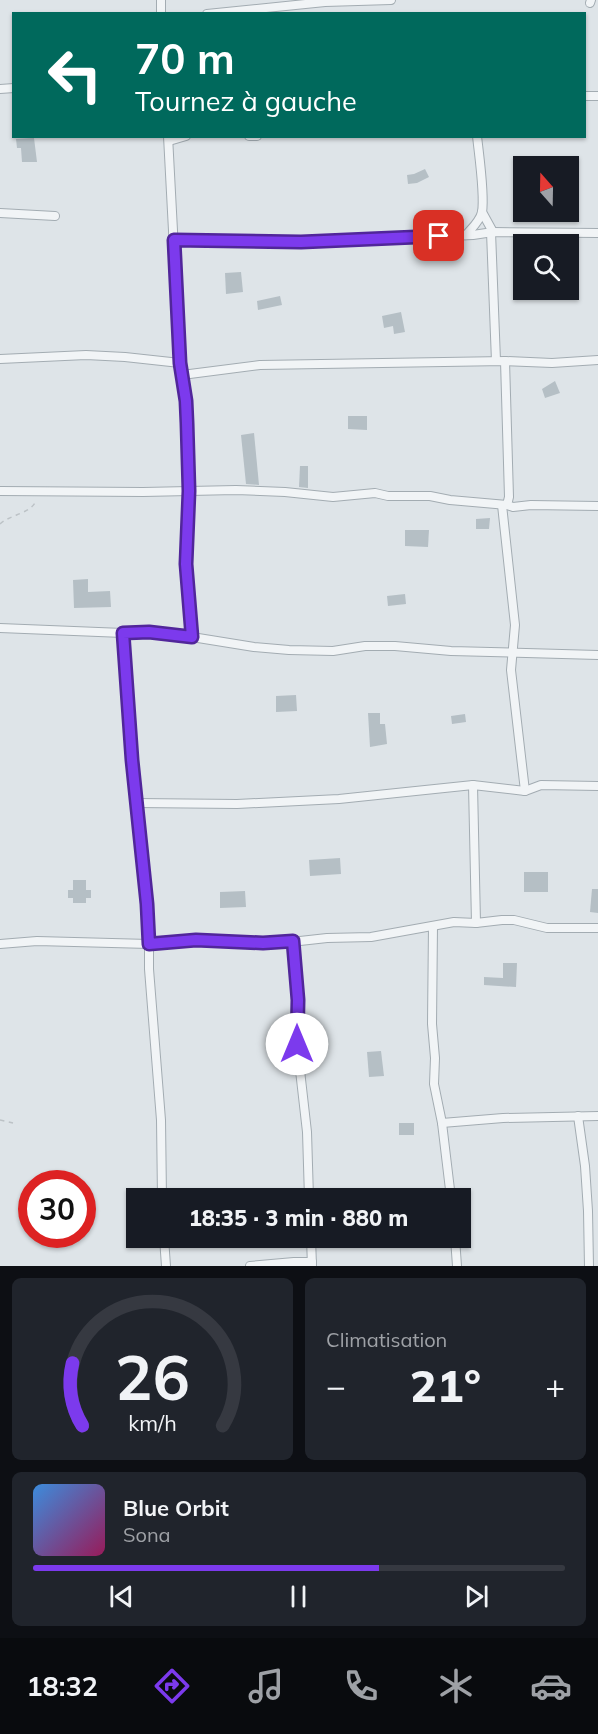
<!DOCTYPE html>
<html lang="fr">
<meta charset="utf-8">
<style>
body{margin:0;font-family:Mulish,sans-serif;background:#20242c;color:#f1f3f6;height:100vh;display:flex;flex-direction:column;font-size:22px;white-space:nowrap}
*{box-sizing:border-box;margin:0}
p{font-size:20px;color:#9ea1a6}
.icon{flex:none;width:33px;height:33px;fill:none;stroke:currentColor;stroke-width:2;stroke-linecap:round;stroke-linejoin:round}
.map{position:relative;height:1266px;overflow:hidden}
.side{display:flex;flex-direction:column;gap:12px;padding:12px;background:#0d0f14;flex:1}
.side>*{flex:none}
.hud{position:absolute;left:12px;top:12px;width:574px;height:126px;border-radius:0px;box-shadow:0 2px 4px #0004;background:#00695c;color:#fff;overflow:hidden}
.needle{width:39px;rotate:340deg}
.controls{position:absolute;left:513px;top:156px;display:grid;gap:12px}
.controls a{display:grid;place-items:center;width:66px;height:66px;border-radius:0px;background:#171b24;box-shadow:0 2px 4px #0004;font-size:30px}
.speed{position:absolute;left:18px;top:1170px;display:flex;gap:12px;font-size:30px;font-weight:700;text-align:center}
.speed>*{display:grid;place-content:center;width:78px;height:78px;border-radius:50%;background:#171b24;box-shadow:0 2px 4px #0004;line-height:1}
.speed .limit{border:9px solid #d22;background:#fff;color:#111}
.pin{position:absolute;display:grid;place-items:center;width:51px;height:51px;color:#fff;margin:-26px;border-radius:12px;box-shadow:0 3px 9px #0006}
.me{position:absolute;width:66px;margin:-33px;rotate:0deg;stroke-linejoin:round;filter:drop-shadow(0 0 4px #0008)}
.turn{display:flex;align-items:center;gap:21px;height:126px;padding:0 24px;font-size:27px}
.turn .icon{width:78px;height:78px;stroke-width:2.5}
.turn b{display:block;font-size:42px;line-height:51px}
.big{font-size:45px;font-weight:800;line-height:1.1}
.side .card{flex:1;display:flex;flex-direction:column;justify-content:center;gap:9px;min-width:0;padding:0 21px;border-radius:9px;background:#20242c}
.side .dial{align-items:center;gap:0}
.dial svg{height:156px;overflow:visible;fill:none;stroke:#363941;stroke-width:7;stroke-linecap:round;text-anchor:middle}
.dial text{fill:#f1f3f6;stroke:none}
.song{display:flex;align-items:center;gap:18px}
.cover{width:72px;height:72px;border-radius:9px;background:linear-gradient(135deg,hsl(210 70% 55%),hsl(330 70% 35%))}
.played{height:6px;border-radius:3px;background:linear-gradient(90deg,#7c3aed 65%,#363941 65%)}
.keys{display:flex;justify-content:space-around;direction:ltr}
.heat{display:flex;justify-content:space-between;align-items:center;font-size:33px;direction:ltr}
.side .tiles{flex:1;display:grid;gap:12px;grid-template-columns:1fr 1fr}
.card:last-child{grid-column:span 2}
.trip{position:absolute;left:126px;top:1188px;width:345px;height:60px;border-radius:0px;background:#171b24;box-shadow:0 2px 4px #0004;font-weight:800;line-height:60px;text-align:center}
.tab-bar{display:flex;height:96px;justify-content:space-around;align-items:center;background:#090b0e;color:#9ea1a6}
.tab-bar .icon{width:42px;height:42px}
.tab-bar .active{color:#7c3aed}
.tab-bar b{font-size:27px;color:#f1f3f6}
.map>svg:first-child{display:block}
</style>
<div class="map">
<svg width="598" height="1266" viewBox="0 0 598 1266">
<rect width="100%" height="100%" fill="#dee4e8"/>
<g fill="#b5bfc5">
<polygon points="34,138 37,162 22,162 21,148 17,148 16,139"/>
<polygon points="425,169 429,177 417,183 408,184 407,175 414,174"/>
<polygon points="241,272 243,292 226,294 225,273"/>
<polygon points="280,296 282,305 258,310 257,301"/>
<polygon points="401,312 405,332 394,334 393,326 384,328 382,316"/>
<polygon points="555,381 560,393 545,398 542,389"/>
<polygon points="348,416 367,416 367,430 348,429"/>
<polygon points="254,433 259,485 246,484 241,435"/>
<polygon points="300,466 308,466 308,488 299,487"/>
<polygon points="490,518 489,529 476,529 476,519"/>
<polygon points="405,530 429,530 428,547 405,546"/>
<polygon points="88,579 88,592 110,591 111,607 74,608 73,580"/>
<polygon points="405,594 406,604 388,606 387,596"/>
<polygon points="296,695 297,711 276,712 276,696"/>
<polygon points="368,713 380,713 380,724 385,724 387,744 370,747"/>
<polygon points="465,714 466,722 452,724 451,716"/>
<polygon points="340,858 341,874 310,876 309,860"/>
<rect x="524" y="872" width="24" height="20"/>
<polygon points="73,880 86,880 86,890 91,890 91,898 86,898 86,903 73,903 73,898 68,898 68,890 73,890"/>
<polygon points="592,889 598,889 598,913 590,912"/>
<polygon points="245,891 246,907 220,908 220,892"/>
<polygon points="503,963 517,963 516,987 484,985 484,977 503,978"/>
<polygon points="381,1051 384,1076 369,1077 367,1052"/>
<rect x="399" y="1123" width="15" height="12"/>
</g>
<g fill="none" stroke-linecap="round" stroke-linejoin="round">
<g stroke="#a3acb2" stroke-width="10">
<g id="street">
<polyline points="590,3 591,0"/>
<polyline points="161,14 161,0"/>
<polyline points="207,14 325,2 391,0"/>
<polyline points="0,89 14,88"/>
<polyline points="585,96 598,96"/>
<polyline points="168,136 180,363 186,401 187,423 189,491 187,550 186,564 192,637"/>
<polyline points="249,136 257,136"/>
<polyline points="169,141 186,136"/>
<polyline points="482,212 493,232"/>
<polyline points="0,213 55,216"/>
<polyline points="491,232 496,361"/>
<path d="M466,235c6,-7 14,-14 16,-23 3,-17 -3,-57 -5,-76"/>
<polyline points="174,240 301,241 405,238 473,235 493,232 598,233"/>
<polyline points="0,359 86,355 125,357 180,363"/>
<polyline points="505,361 509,497 507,505 513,507 531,505 598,506"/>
<polyline points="182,375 260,365 505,361 552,363 598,360"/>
<polyline points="0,491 143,492 236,490 285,492 333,497 375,493 388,496 430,496 450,500 507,505"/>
<polyline points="502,505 515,625 511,670 525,791"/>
<polyline points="0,628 123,633 149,632 192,637 254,647 289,650 333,651 365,646 395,646 451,651 598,655"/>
<polyline points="123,633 136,803 149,935 149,969 161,1120 162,1198"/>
<polyline points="473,785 476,923"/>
<polyline points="136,803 237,804 339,799 473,785 525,791 541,785 598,786"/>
<polyline points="433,926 432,1024 435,1058 434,1084 442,1123 451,1198"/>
<polyline points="293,941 298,1000 297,1044 307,1132 309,1198"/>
<polyline points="0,944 37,941 149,944 197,940 282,943 327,938 371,937 454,922 476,923 502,920 514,920 547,928 598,928"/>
<polyline points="578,1116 585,1166 588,1211 589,1266"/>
<polyline points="442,1123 503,1118 598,1116"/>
<polyline points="164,1238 166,1266"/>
<polyline points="311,1238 312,1266"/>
<polyline points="455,1238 457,1266"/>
<polyline points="250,1266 294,1262 312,1262"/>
</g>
</g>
<g stroke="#bcc2c6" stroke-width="1.5" stroke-dasharray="4.5 4.5" stroke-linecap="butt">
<path d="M0,524c11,-10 30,-10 36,-23"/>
<polyline points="0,1120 13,1123"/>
</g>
<use href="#street" stroke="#f1f4f6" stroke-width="8"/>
</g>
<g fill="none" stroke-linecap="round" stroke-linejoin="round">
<g stroke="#51269a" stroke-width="15">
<polyline id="route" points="297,1044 298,1000 293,941 263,943 196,940 149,944 147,904 132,760 123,633 149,632 192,637 186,564 189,491 187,423 186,401 180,363 174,240 301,242 439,236"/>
</g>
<use href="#route" stroke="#7c3aed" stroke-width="10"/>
</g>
</svg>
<div class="controls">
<a><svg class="needle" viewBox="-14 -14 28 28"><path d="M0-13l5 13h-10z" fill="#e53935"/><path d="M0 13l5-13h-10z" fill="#9ea1a6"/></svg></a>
<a><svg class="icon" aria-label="search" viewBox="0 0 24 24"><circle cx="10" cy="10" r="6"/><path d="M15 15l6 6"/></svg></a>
</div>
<div class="speed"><div class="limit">30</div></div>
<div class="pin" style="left:439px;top:236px;background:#d93025"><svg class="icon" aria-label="arrive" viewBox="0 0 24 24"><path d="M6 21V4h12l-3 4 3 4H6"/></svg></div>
<svg class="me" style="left:297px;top:1044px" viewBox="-20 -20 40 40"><circle r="19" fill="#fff"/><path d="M0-13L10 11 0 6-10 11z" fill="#7c3aed"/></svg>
<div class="trip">18:35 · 3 min · 880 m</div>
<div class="hud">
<div class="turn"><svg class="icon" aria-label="left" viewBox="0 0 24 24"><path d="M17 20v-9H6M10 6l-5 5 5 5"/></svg><div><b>70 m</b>Tournez à gauche</div></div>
</div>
</div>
<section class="side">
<div class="tiles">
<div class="card dial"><svg viewBox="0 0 100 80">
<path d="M14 69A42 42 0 1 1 86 69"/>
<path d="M14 69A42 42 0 0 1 9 37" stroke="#7c3aed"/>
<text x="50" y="56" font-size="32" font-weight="700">26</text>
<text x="50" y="72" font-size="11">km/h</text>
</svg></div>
<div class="card"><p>Climatisation</p>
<div class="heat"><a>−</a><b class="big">21°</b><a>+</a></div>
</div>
<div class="card">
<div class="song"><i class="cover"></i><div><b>Blue Orbit</b><p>Sona</p></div></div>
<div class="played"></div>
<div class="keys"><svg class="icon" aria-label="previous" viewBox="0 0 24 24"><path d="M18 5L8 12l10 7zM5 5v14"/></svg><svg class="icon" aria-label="pause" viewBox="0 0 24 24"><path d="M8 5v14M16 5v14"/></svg><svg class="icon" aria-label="next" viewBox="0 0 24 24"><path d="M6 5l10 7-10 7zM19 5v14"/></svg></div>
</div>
</div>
</section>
<nav class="tab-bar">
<b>18:32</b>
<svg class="icon active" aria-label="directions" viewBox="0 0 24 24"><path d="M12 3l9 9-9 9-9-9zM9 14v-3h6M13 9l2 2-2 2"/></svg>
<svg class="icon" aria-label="music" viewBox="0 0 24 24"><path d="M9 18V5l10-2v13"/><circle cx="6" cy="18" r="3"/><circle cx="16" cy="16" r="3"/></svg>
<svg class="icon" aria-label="phone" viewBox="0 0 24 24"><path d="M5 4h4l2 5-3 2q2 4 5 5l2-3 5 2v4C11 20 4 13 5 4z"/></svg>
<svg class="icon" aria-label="climate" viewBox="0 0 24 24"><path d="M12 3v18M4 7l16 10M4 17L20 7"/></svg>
<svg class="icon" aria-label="car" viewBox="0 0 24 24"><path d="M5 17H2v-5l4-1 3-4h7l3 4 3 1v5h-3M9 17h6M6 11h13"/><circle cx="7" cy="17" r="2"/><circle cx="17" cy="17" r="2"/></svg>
</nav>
